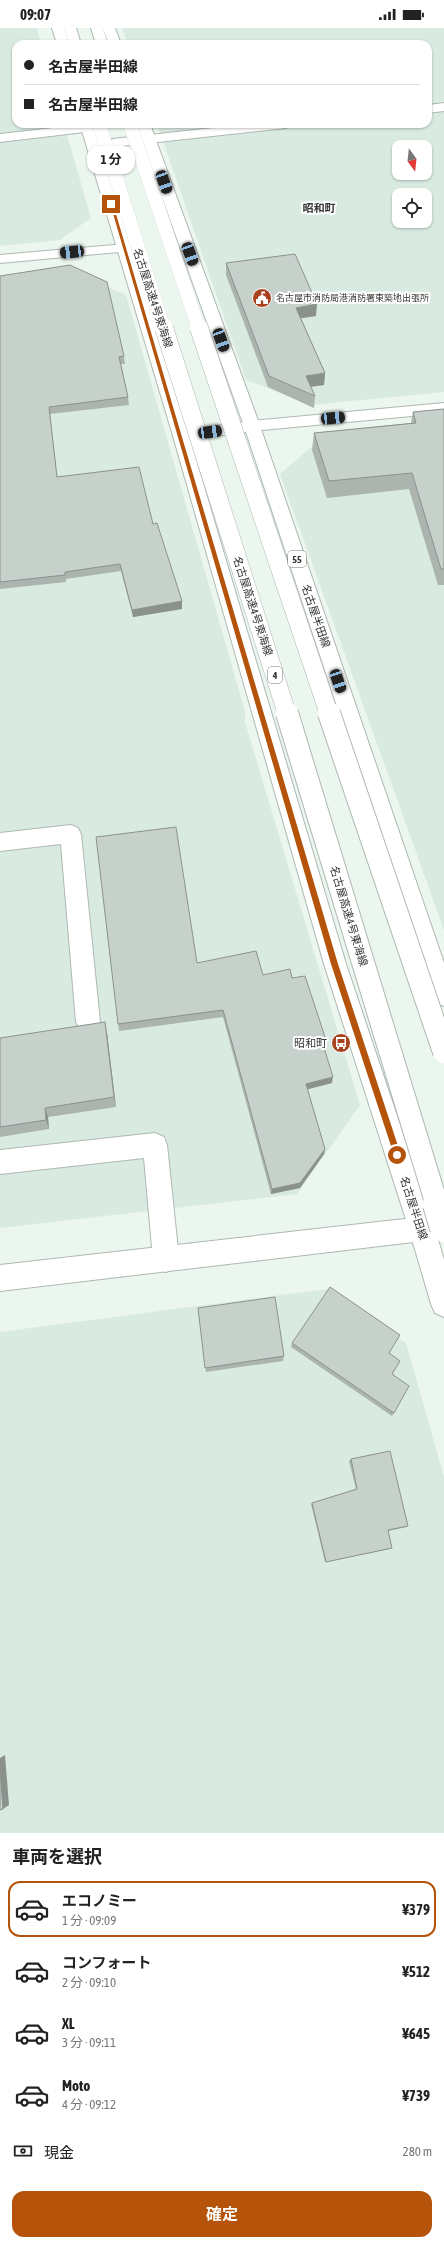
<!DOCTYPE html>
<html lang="ja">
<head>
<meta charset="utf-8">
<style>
	:root { --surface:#fff; --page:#f2f2f2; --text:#222; --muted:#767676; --line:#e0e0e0; --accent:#b45309 }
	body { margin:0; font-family:"Asap Condensed","Noto Sans JP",sans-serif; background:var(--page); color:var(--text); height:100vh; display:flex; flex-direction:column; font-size:15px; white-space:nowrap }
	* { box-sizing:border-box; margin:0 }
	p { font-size:13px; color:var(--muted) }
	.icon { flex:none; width:22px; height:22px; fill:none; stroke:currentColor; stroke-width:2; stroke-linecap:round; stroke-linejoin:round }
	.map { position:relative; height:1805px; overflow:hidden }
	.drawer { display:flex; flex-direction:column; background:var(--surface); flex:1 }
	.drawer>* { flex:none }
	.banner { position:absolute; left:12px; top:12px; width:420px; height:88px; border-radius:12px; box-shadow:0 1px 3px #0004; display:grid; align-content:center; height:88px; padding:0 12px; background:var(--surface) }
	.needle { width:26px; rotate:165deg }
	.controls { position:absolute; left:392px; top:112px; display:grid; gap:8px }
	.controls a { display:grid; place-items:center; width:40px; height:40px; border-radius:8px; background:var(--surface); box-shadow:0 1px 3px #0004; font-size:20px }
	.end { position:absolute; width:18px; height:18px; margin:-9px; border:5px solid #b45309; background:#fff; box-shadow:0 0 0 2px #fff }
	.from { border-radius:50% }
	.bubble { position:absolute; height:28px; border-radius:12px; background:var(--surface); box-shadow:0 1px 3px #0004; font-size:13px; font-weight:700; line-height:28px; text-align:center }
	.car { position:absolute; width:12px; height:24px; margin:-12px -6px; border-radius:5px; box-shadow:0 0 3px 1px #0007; background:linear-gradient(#222 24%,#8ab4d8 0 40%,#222 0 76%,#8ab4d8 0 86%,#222 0) }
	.banner b { display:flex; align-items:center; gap:14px; height:38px; font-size:15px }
	.banner b+b { border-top:1px solid var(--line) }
	.banner i { width:10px; height:10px; background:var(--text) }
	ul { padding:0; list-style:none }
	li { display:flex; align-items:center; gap:12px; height:56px; margin:0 8px 6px; padding:0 4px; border:2px solid transparent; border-radius:12px }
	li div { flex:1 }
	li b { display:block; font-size:15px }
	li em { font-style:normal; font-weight:700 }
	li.active { border-color:var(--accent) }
	li>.icon { width:36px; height:36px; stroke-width:1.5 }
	h2 { padding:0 12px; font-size:18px; line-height:48px }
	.pay { display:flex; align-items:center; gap:10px; height:44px; padding:0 12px; font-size:15px }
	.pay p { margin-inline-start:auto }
	.button { display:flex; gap:8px; margin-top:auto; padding:8px 12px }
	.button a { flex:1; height:46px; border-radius:12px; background:var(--accent); color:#fff; font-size:16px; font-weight:700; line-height:46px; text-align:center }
	.status { display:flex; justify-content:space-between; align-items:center; height:28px; padding:0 20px; background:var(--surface); direction:ltr }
	.status svg { height:11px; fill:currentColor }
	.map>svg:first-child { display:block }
</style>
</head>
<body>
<div class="status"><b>09:07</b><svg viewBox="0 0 49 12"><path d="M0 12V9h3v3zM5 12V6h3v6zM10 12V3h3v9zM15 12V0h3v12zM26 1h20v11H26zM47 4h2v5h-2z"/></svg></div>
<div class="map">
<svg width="444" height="1805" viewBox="0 0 444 1805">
	<rect width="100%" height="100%" fill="#ebf6ef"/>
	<path fill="#d9ebe1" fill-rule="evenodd" d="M0,0H37L41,16H16V96H64L91,190L60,212L0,218Z
		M122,0H444V364L311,377L246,352L157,96H428V16H128ZM399,119H425V145H399ZM399,167H425V193H399Z
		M71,244L126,267L245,684V694L360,1077L297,1166L0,1200V251Z
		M444,392V902L280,446L329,404Z
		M327,1261L406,1315L444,1449V1805H0V1304Z"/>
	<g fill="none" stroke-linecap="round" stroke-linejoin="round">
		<defs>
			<path id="service" d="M444,75V83L428,85V77Z
				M88,96L95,100L93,103L0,114V106Z
				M250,96H293L286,100L94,121L87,117L94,113Z
				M71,797L78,800L81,806L100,994L96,1001L88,1004L80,1001L76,994L61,816L0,823V805Z
				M155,1105L164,1109L167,1117L179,1231L175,1240L166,1244L157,1240L153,1231L144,1130L0,1146V1122Z"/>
			<path id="minor" d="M444,375V385L252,403L181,413L175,412L173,408L175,404L181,403L252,393Z"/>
			<path id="tertiary" d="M125,216L132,220L130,223L0,235V227Z
				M422,1189L431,1192L435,1201L431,1210L422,1213L0,1263V1237Z"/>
			<path id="primary" d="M52,0H64L69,16H57Z
				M103,0H115L121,16H109Z
				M80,96H94L189,408L346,936L435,1201L444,1232V1289L435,1285L431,1276L409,1201L324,936L173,408Z
				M136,96H150L260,398L444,935V978L436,975L433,968L244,398Z"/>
			<path id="motorway" d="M64,0H76L81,16H69Z
				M91,0H103L108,16H96Z"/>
		</defs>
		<use href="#service" stroke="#aeb8b2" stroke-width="2"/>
		<use href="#minor" stroke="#aeb8b2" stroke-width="2"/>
		<use href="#tertiary" stroke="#aeb8b2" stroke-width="2"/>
		<use href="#primary" stroke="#aeb8b2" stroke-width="2"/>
		<use href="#motorway" stroke="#aeb8b2" stroke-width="2"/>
		<use href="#service" fill="#fff" fill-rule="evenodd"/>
		<use href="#minor" fill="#fff" fill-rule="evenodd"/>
		<use href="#tertiary" fill="#fff" fill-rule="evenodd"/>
		<use href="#primary" fill="#fff" fill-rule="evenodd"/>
		<use href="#motorway" fill="#fff" fill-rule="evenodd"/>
		<defs>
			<path id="motorway-bridge-far3" d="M99,96L164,301
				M130,96L199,301"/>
			<path id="motorway-bridge-far2" d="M164,300L287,686
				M199,300L329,686"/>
			<path id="motorway-bridge-far1" d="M287,685L437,1177
				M329,685L444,1024"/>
			<path id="motorway-bridge" d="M437,1176L444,1200"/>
		</defs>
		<use href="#motorway-bridge-far3" stroke="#aeb8b2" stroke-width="14" stroke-linecap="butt"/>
		<use href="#motorway-bridge-far2" stroke="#aeb8b2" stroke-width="19" stroke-linecap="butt"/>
		<use href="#motorway-bridge-far1" stroke="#aeb8b2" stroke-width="24" stroke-linecap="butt"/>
		<use href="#motorway-bridge" stroke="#aeb8b2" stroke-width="30" stroke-linecap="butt"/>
		<use href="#motorway-bridge-far3" stroke="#fff" stroke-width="14"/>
		<use href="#motorway-bridge-far2" stroke="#fff" stroke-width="18"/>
		<use href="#motorway-bridge-far1" stroke="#fff" stroke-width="22"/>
		<use href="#motorway-bridge" stroke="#fff" stroke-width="28"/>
	</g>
	<path fill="#abb4af" d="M226,235L316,288L301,290L325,345L324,357L311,359L315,368L314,380L268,359L226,247Z
		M0,248L124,328L125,336H121L128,369L129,377L50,386L57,449L153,496L182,573V581L133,589L121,543L66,551V554L0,561Z
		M444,381V557H438L409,461L327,470L312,422L314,405L411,395L413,384Z
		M197,935L263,947L326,1012L324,1019L332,1055L307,1061L325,1121L324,1126L300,1160L271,1166L223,989L119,1003L118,996Z
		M107,1005L116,1079L48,1089L49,1101L0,1109V1010Z
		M198,1280L284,1328L283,1333L206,1344Z
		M292,1315L389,1326L392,1346L394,1385L392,1388L291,1319Z
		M351,1431L408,1498L407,1499L388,1503L392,1520L390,1521L325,1534L311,1476L312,1475L356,1461L349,1433Z"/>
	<path fill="#8b928e" d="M317,276L316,288L296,291V280Z
		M325,345L324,357L306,359V348Z
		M182,573V581L133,589L132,582Z
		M105,994L107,1005L116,1079L114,1069Z
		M326,1012L324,1019H321L322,1013Z
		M333,1049L332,1055L305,1062L306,1056Z
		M45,1080L48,1089L49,1101L46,1092Z
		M325,1121L324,1126L300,1160L271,1166L272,1161Z
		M5,1727L9,1777L3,1781L0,1741V1730Z"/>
	<path fill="#c7d1cb" stroke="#8b928e" d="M295,226L317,276L296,280L325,345L306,348L315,368L269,348L226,235Z
		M70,237L107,254L124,328L119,329L128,369L49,379L57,449L139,439L153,496L157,495L182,573L132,582L120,536L65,544V547L0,554V248Z
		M444,381V541H441L412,445L329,453L314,405L416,395L413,384Z
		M176,799L197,935L256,923L263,947L290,941L292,950L305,948L326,1012L322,1013L333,1049L306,1056L325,1121L300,1155L272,1161L223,982L118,996L96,809Z
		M105,994L114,1069L45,1080L46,1092L0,1099V1010Z
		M330,1259L400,1307L389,1325L400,1333L392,1346L409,1358L394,1385L292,1315Z
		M275,1269L284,1328L205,1340L198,1280Z
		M390,1423L408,1498L388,1502L392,1520L326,1534L312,1475L357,1461L351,1431Z
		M0,1741L3,1781L0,1782Z"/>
	<path fill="#b45309" d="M110,175L113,176L338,936L401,1127L397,1131L394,1127L331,936Z"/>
	<defs>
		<symbol id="civic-disc" viewBox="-11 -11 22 22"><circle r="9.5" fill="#a9421f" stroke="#fff"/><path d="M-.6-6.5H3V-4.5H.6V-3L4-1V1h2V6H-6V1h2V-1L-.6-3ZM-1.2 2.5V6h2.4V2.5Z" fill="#fff"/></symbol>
		<symbol id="bus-disc" viewBox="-11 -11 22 22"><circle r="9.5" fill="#a9421f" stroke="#fff"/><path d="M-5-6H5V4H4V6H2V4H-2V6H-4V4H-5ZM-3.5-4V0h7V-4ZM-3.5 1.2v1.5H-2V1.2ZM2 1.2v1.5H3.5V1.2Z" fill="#fff"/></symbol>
	</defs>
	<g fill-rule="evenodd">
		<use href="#civic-disc" x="251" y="259" width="22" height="22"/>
		<use href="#bus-disc" x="330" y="1004" width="22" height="22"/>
	</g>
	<g text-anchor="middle" stroke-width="4" stroke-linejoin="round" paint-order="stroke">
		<g font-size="9" fill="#343836" stroke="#fff" text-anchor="start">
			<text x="276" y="273">名古屋市消防局港消防署東築地出張所</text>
		</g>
		<g fill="#fff" stroke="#717472" stroke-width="1">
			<rect x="288" y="523" width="18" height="16" rx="3"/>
			<rect x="268" y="639" width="14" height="16" rx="3"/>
		</g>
		<g font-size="10" font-weight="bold" fill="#343836">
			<text x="297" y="535">55</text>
			<text x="275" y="651">4</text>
		</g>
		<g font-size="11" font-weight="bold" fill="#343836" stroke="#fff">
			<text x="319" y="184">昭和町</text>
		</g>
		<g font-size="11" fill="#343836" stroke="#fff">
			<text transform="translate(153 270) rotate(72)" y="4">名古屋高速4号東海線</text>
			<text transform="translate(253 578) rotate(72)" y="4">名古屋高速4号東海線</text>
			<text transform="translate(316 588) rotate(71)" y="4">名古屋半田線</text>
			<text transform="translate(349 888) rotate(73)" y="4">名古屋高速4号東海線</text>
			<text transform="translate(414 1180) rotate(72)" y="4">名古屋半田線</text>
		</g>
		<g font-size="11" fill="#343836" stroke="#fff" text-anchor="end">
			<text x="327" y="1019">昭和町</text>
		</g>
	</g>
</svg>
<div class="controls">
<a><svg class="needle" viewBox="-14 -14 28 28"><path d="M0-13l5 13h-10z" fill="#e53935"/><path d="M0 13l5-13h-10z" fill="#767676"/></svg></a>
<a><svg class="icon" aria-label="locate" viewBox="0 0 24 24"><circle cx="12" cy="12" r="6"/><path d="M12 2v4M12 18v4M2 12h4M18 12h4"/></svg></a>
</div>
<i class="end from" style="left:397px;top:1127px"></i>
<i class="end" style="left:111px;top:176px"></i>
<div class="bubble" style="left:87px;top:118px;width:48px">1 分</div>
<i class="car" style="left:164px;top:154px;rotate:160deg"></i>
<i class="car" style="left:72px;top:224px;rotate:264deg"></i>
<i class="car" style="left:190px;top:226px;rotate:160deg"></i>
<i class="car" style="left:221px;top:312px;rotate:160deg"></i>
<i class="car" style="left:333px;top:390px;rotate:85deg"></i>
<i class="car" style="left:210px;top:404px;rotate:82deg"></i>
<i class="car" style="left:338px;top:653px;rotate:161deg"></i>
<div class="banner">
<b><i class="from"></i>名古屋半田線</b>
<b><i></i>名古屋半田線</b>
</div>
</div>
<section class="drawer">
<h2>車両を選択</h2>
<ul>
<li class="active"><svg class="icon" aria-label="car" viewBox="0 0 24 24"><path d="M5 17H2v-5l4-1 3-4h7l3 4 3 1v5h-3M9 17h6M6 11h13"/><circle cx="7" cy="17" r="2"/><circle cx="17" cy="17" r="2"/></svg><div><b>エコノミー</b><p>1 分 · 09:09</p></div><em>¥379</em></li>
<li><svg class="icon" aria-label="car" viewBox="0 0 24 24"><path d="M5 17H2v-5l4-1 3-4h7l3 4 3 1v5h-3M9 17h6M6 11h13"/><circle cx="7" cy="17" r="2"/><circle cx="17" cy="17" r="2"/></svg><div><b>コンフォート</b><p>2 分 · 09:10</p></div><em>¥512</em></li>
<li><svg class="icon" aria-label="car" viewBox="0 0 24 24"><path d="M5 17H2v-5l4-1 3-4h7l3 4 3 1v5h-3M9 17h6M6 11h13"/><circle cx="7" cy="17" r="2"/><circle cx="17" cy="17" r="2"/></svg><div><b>XL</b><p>3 分 · 09:11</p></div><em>¥645</em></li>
<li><svg class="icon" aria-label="car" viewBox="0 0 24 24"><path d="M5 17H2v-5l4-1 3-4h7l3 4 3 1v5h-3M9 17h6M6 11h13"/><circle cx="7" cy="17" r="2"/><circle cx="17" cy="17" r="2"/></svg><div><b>Moto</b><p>4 分 · 09:12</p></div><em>¥739</em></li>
</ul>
<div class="pay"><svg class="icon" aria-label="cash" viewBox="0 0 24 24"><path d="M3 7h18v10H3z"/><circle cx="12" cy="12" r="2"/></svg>現金<p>280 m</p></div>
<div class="button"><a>確定</a></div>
</section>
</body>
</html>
